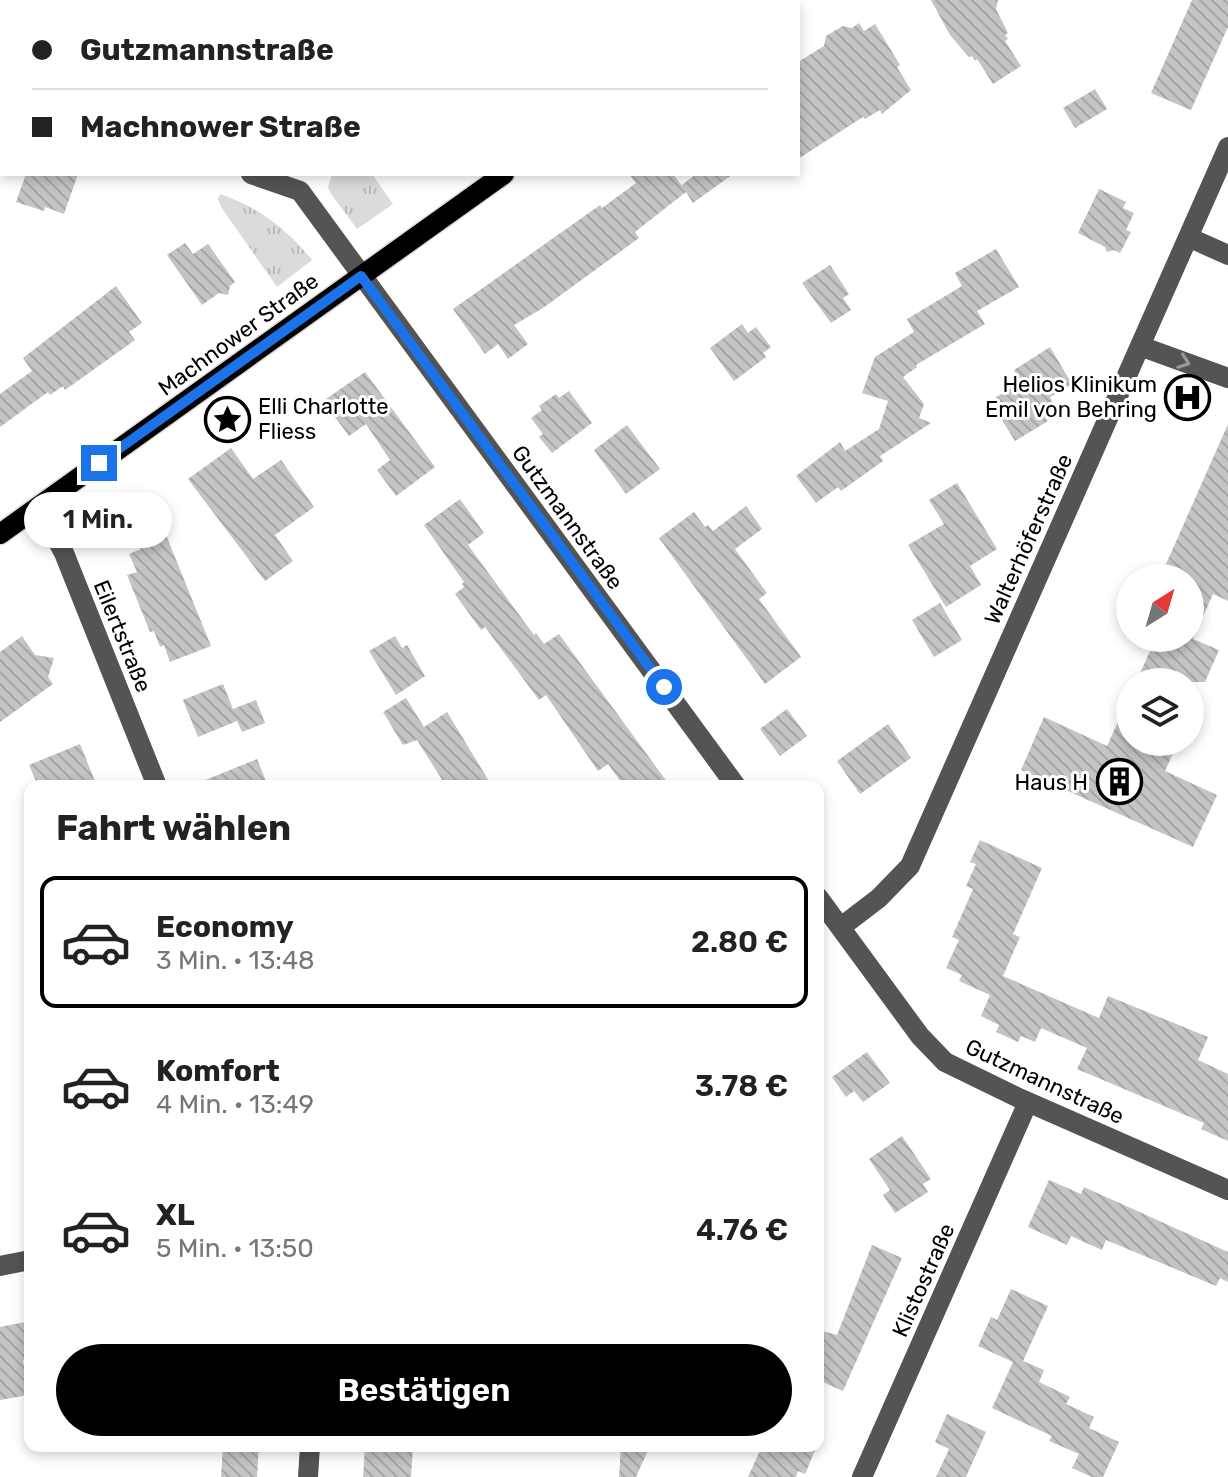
<!DOCTYPE html>
<html lang="de">
<head>
<meta charset="utf-8">
<style>
	:root { --surface:#fff; --page:#f2f2f2; --text:#222; --muted:#767676; --line:#e0e0e0; --accent:#000 }
	body { margin:0; font-family:Rubik,sans-serif; background:var(--page); color:var(--text); height:100vh; display:flex; flex-direction:column; font-size:30px; white-space:nowrap }
	* { box-sizing:border-box; margin:0 }
	p { font-size:26px; color:var(--muted) }
	.icon { flex:none; width:44px; height:44px; fill:none; stroke:currentColor; stroke-width:2; stroke-linecap:round; stroke-linejoin:round }
	.map { position:relative; flex:1; overflow:hidden }
	.side { position:absolute; left:24px; top:780px; width:800px; height:672px; display:flex; flex-direction:column; background:var(--surface); border-radius:16px; box-shadow:0 4px 12px #0003 }
	.side>* { flex:none }
	.guide { position:absolute; left:0px; top:0px; width:800px; height:176px; box-shadow:0 4px 12px #0003; display:grid; align-content:center; height:176px; padding:0 32px; background:var(--surface) }
	.needle { width:52px; rotate:37deg }
	.fabs { position:absolute; left:1116px; top:564px; display:grid; gap:16px }
	.fabs a { display:grid; place-items:center; width:88px; height:88px; border-radius:50%; background:var(--surface); box-shadow:0 4px 12px #0003; font-size:40px }
	.end { position:absolute; width:36px; height:36px; margin:-18px; border:10px solid #1a73e8; background:#fff; box-shadow:0 0 0 4px #fff }
	.from { border-radius:50% }
	.bubble { position:absolute; height:56px; border-radius:28px; background:var(--surface); box-shadow:0 4px 12px #0003; font-size:26px; font-weight:600; line-height:56px; text-align:center }
	.guide b { display:flex; align-items:center; gap:28px; height:76px; font-size:30px }
	.guide b+b { border-top:2px solid var(--line) }
	.guide i { width:20px; height:20px; background:var(--text) }
	ul { padding:0; list-style:none }
	li { display:flex; align-items:center; gap:24px; height:132px; margin:0 16px 12px; padding:0 16px; border:4px solid transparent; border-radius:16px }
	li div { flex:1 }
	li b { display:block; font-size:30px }
	li em { font-style:normal; font-weight:600 }
	li.on { border-color:var(--accent) }
	li>.icon { width:72px; height:72px; stroke-width:1.5 }
	h2 { padding:0 32px; font-size:36px; line-height:96px }
	.action { display:flex; gap:16px; margin-top:auto; padding:16px 32px }
	.action a { flex:1; height:92px; border-radius:48px; background:var(--accent); color:#fff; font-size:32px; font-weight:600; line-height:92px; text-align:center }
	.map>svg:first-child { display:block }
</style>
</head>
<body>
<div class="map">
<svg width="1228" height="1477" viewBox="0 0 1228 1477">
	<defs>
		<pattern id="grass-tufts" width="24" height="20" patternUnits="userSpaceOnUse" patternTransform="scale(2)"><rect width="24" height="20" fill="#dbdbdb"/><path d="M3 7l-1-3M5 7V3M7 7l1-3M15 17l-1-3M17 17v-4M19 17l1-3" fill="none" stroke="#bababa"/></pattern>
		<pattern id="building-back-hatch" width="6" height="6" patternUnits="userSpaceOnUse" patternTransform="scale(2)"><rect width="6" height="6" fill="#c4c4c4"/><path d="M-1 5l2 2M0 0l6 6M5-1l2 2" fill="none" stroke="#a7a7a7"/></pattern>
	</defs>
	<rect width="100%" height="100%" fill="#fff"/>
	<path fill="url(#grass-tufts)" d="M332,174H372L393,204L357,229L331,194L328,187Z
		M220,194C258,207 286,228 312,260L277,287L221,207L218,199Z"/>
	<path fill="url(#building-back-hatch)" d="M931,0H998L996,9L1008,33L1005,35L1008,39L1005,41L1021,66L993,84L977,59L975,61L972,56L969,57L950,35Z
		M1192,0H1228V27L1191,110L1151,93Z
		M859,23L864,31L875,24L900,65L897,67L911,90L882,114L880,110L865,119L863,117L798,159V62L824,46L826,36L843,26L852,28Z
		M1095,89L1107,109L1075,128L1063,108Z
		M26,174H78L64,214L45,207L44,211L16,202Z
		M629,174H673L683,187L682,185L696,174H733L693,203L686,192L635,232L639,238L543,308L514,325L528,344L508,359L498,344L485,354L453,309L600,205L602,208L636,183Z
		M1099,189L1126,202L1123,208L1134,213L1126,230L1131,232L1120,253L1114,250L1107,252L1105,247L1078,233Z
		M185,243L193,254L208,244L235,282L230,286L228,295L219,293L202,305L167,255Z
		M996,249L1019,287L977,311L985,324L916,365L917,367L903,377L924,404L919,418L931,423L880,456L883,461L841,491L838,487L816,503L796,476L840,442L845,451L879,429L888,401L862,393L875,357L914,332L907,319L962,286L955,273Z
		M830,265L849,294L843,298L851,310L831,323L802,283Z
		M116,286L142,323L129,332L135,340L65,390L63,386L50,395L48,392L0,427V394L32,371L23,358Z
		M742,324L748,333L756,327L771,347L763,353L766,357L734,381L710,348Z
		M1050,347L1072,384L1050,397L1053,403L1041,410L1048,421L1015,441L990,401L1021,382L1014,370Z
		M365,372L435,467L396,496L377,470L390,460L366,424L349,436L323,401Z
		M569,391L592,423L552,453L539,437L543,434L531,418L542,410L539,406L556,394L559,398Z
		M1228,424V601L1213,594L1193,639L1219,650L1205,682H1136L1156,638H1190V578H1177L1163,571Z
		M627,425L660,469L626,494L594,450Z
		M231,448L253,479L281,460L314,507L275,535L293,561L265,581L188,479Z
		M957,483L997,549L970,566L981,585L946,607L908,545L944,524L929,500Z
		M460,499L484,533L468,545L534,635L536,633L544,644L559,634L670,786H624L608,764L598,771L546,695L539,700L485,627L481,630L455,594L464,587L462,584L464,582L424,525Z
		M746,506L762,529L735,549L767,593L759,599L801,657L765,684L659,538L694,512L705,527L708,525L713,531Z
		M166,535L211,646L170,662L164,645L160,647L154,631L150,632L127,575L137,572L129,554L141,549L139,546Z
		M940,603L962,640L934,657L912,620Z
		M22,636L35,655L54,658L48,677L53,684L0,722V652Z
		M395,636L402,648L407,645L425,676L396,695L369,651Z
		M223,684L233,709L256,700L265,723L242,732L237,721L198,737L183,700Z
		M1130,695V742H1178L1165,771L1217,795L1193,847L1021,770L1044,717L1107,746Z
		M406,698L424,727L447,712L492,786H446L417,740L403,745L383,712Z
		M787,709L807,736L780,756L760,729Z
		M888,724L911,758L860,794L837,761Z
		M80,744L97,786H38L29,765Z
		M257,759L268,786H193V785Z
		M980,840L1042,868L1013,934L1020,937L1003,976L1099,1018L1108,996L1208,1037L1198,1060L1228,1074V1141L1201,1129L1204,1123L1077,1069L1087,1048L1041,1028L1035,1042L1021,1036L1018,1042L996,1032L999,1025L981,1016L990,995L959,981L962,975L946,968L959,940L952,937L973,889L966,886L976,864L970,862Z
		M867,1052L890,1083L863,1102L854,1091L846,1097L832,1077Z
		M902,1136L931,1179L923,1184L928,1192L895,1213L883,1195L890,1190L869,1159Z
		M1049,1180L1081,1194L1084,1187L1228,1252V1282L1220,1278L1216,1286L1106,1240L1102,1250L1071,1236L1067,1245L1028,1227Z
		M872,1245L902,1258L843,1391L818,1380V1330L837,1335Z
		M1011,1289L1048,1306L1023,1361L1044,1370L1039,1382L1070,1397L1066,1404L1094,1417L1089,1428L1119,1442L1103,1477H1092L1072,1468L1079,1454L1049,1441L1052,1436L992,1408L1013,1362L978,1346L991,1317L997,1320Z
		M30,1321V1359L23,1360L29,1395L0,1400V1327Z
		M947,1414L986,1432L966,1477H936L949,1449L935,1442Z
		M223,1446H259L257,1477H221Z
		M365,1446H413L411,1477H363Z
		M621,1446H650L636,1477H619Z
		M762,1446H817L805,1474L798,1471L796,1477H748Z"/>
	<g fill="none" stroke-linecap="round" stroke-linejoin="round">
		<defs>
			<path id="major" d="M745,2L748,0
				M0,534L504,174"/>
		</defs>
		<use href="#major" stroke="#dbdbdb" stroke-width="23"/>
		<path stroke="#545454" stroke-width="20" d="M381,2V0
			M0,87H2
			M251,174L300,191L736,786
			M1188,237L1228,255
			M1140,346L1228,378
			M39,506L64,553L157,786
			M818,897L920,1036L945,1062L1021,1099L1228,1190
			M841,927L879,898L910,866L1228,147
			M0,1266L30,1260
			M308,1477L310,1446
			M862,1477L1028,1102"/>
		<use href="#major" stroke="#000" stroke-width="20"/>
	</g>
	<defs><path id="oneway-chevron" d="M-2-3.5L2.5 0L-2 3.5" fill="none" stroke-width="1.6" stroke-linecap="round" stroke-linejoin="round" transform="scale(2)"/></defs>
	<use stroke="#989898" href="#oneway-chevron" transform="translate(1184 362) rotate(20)"/>
	<g fill="none" stroke-linecap="round" stroke-linejoin="round">
		<path stroke="#1a73e8" stroke-width="10" d="M99,463L361,276L664,687"/>
	</g>
	<defs>
		<symbol id="hospital-ring" viewBox="-11 -11 22 22"><circle r="9.5" fill="#fff" stroke="#000" stroke-width="1.5"/><path d="M-5-5h3v3.5h4V-5h3V5h-3V1.5h-4V5h-3Z" fill="#000"/></symbol>
		<symbol id="sight-ring" viewBox="-11 -11 22 22"><circle r="9.5" fill="#fff" stroke="#000" stroke-width="1.5"/><path d="M0-6L1.8-2.2L6-1.7L2.9 1.2L3.7 5.4L0 3.3L-3.7 5.4L-2.9 1.2L-6-1.7L-1.8-2.2Z" fill="#000"/></symbol>
		<symbol id="building-ring" viewBox="-11 -11 22 22"><circle r="9.5" fill="#fff" stroke="#000" stroke-width="1.5"/><path d="M-4-6H4V6H1V3H-1V6H-4ZM-2.5-4.3h1.7v1.8h-1.7ZM.8-4.3h1.7v1.8H.8ZM-2.5-1h1.7V.8h-1.7ZM.8-1h1.7V.8H.8Z" fill="#000"/></symbol>
	</defs>
	<g fill-rule="evenodd">
		<use href="#hospital-ring" x="1162" y="372" width="51" height="51"/>
		<use href="#sight-ring" x="202" y="394" width="51" height="51"/>
		<use href="#building-ring" x="1094" y="756" width="51" height="51"/>
	</g>
	<g text-anchor="middle" stroke-width="6" stroke-linejoin="round" paint-order="stroke">
		<g font-size="22" fill="#000" stroke="#fff">
			<text transform="translate(238 334) rotate(-36)" y="8">Machnower Straße</text>
			<text transform="translate(568 517) rotate(54)" y="8">Gutzmannstraße</text>
			<text transform="translate(1028 539) rotate(-66)" y="8">Walterhöferstraße</text>
			<text transform="translate(123 636) rotate(68)" y="8">Eilertstraße</text>
			<text transform="translate(1045 1081) rotate(25)" y="8">Gutzmannstraße</text>
			<text transform="translate(923 1280) rotate(-66)" y="8">Klistostraße</text>
		</g>
		<g font-size="22" fill="#000" stroke="#fff" text-anchor="end">
			<text x="1157" y="392">Helios Klinikum<tspan x="1157" dy="25">Emil von Behring</tspan></text>
			<text x="258" y="414" text-anchor="start">Elli Charlotte<tspan x="258" dy="25">Fliess</tspan></text>
			<text x="1088" y="790">Haus H</text>
		</g>
	</g>
</svg>
<div class="fabs">
<a><svg class="needle" viewBox="-14 -14 28 28"><path d="M0-13l5 13h-10z" fill="#e53935"/><path d="M0 13l5-13h-10z" fill="#767676"/></svg></a>
<a><svg class="icon" aria-label="layers" viewBox="0 0 24 24"><path d="M12 4l9 5-9 5-9-5zM3 14l9 5 9-5"/></svg></a>
</div>
<i class="end from" style="left:664px;top:687px"></i>
<i class="end" style="left:99px;top:463px"></i>
<div class="bubble" style="left:24px;top:492px;width:148px">1 Min.</div>
<div class="guide">
<b><i class="from"></i>Gutzmannstraße</b>
<b><i></i>Machnower Straße</b>
</div>
<section class="side">
<h2>Fahrt wählen</h2>
<ul>
<li class="on"><svg class="icon" aria-label="car" viewBox="0 0 24 24"><path d="M5 17H2v-5l4-1 3-4h7l3 4 3 1v5h-3M9 17h6M6 11h13"/><circle cx="7" cy="17" r="2"/><circle cx="17" cy="17" r="2"/></svg><div><b>Economy</b><p>3 Min. · 13:48</p></div><em>2.80 €</em></li>
<li><svg class="icon" aria-label="car" viewBox="0 0 24 24"><path d="M5 17H2v-5l4-1 3-4h7l3 4 3 1v5h-3M9 17h6M6 11h13"/><circle cx="7" cy="17" r="2"/><circle cx="17" cy="17" r="2"/></svg><div><b>Komfort</b><p>4 Min. · 13:49</p></div><em>3.78 €</em></li>
<li><svg class="icon" aria-label="car" viewBox="0 0 24 24"><path d="M5 17H2v-5l4-1 3-4h7l3 4 3 1v5h-3M9 17h6M6 11h13"/><circle cx="7" cy="17" r="2"/><circle cx="17" cy="17" r="2"/></svg><div><b>XL</b><p>5 Min. · 13:50</p></div><em>4.76 €</em></li>
</ul>
<div class="action"><a>Bestätigen</a></div>
</section>
</div>
</body>
</html>
